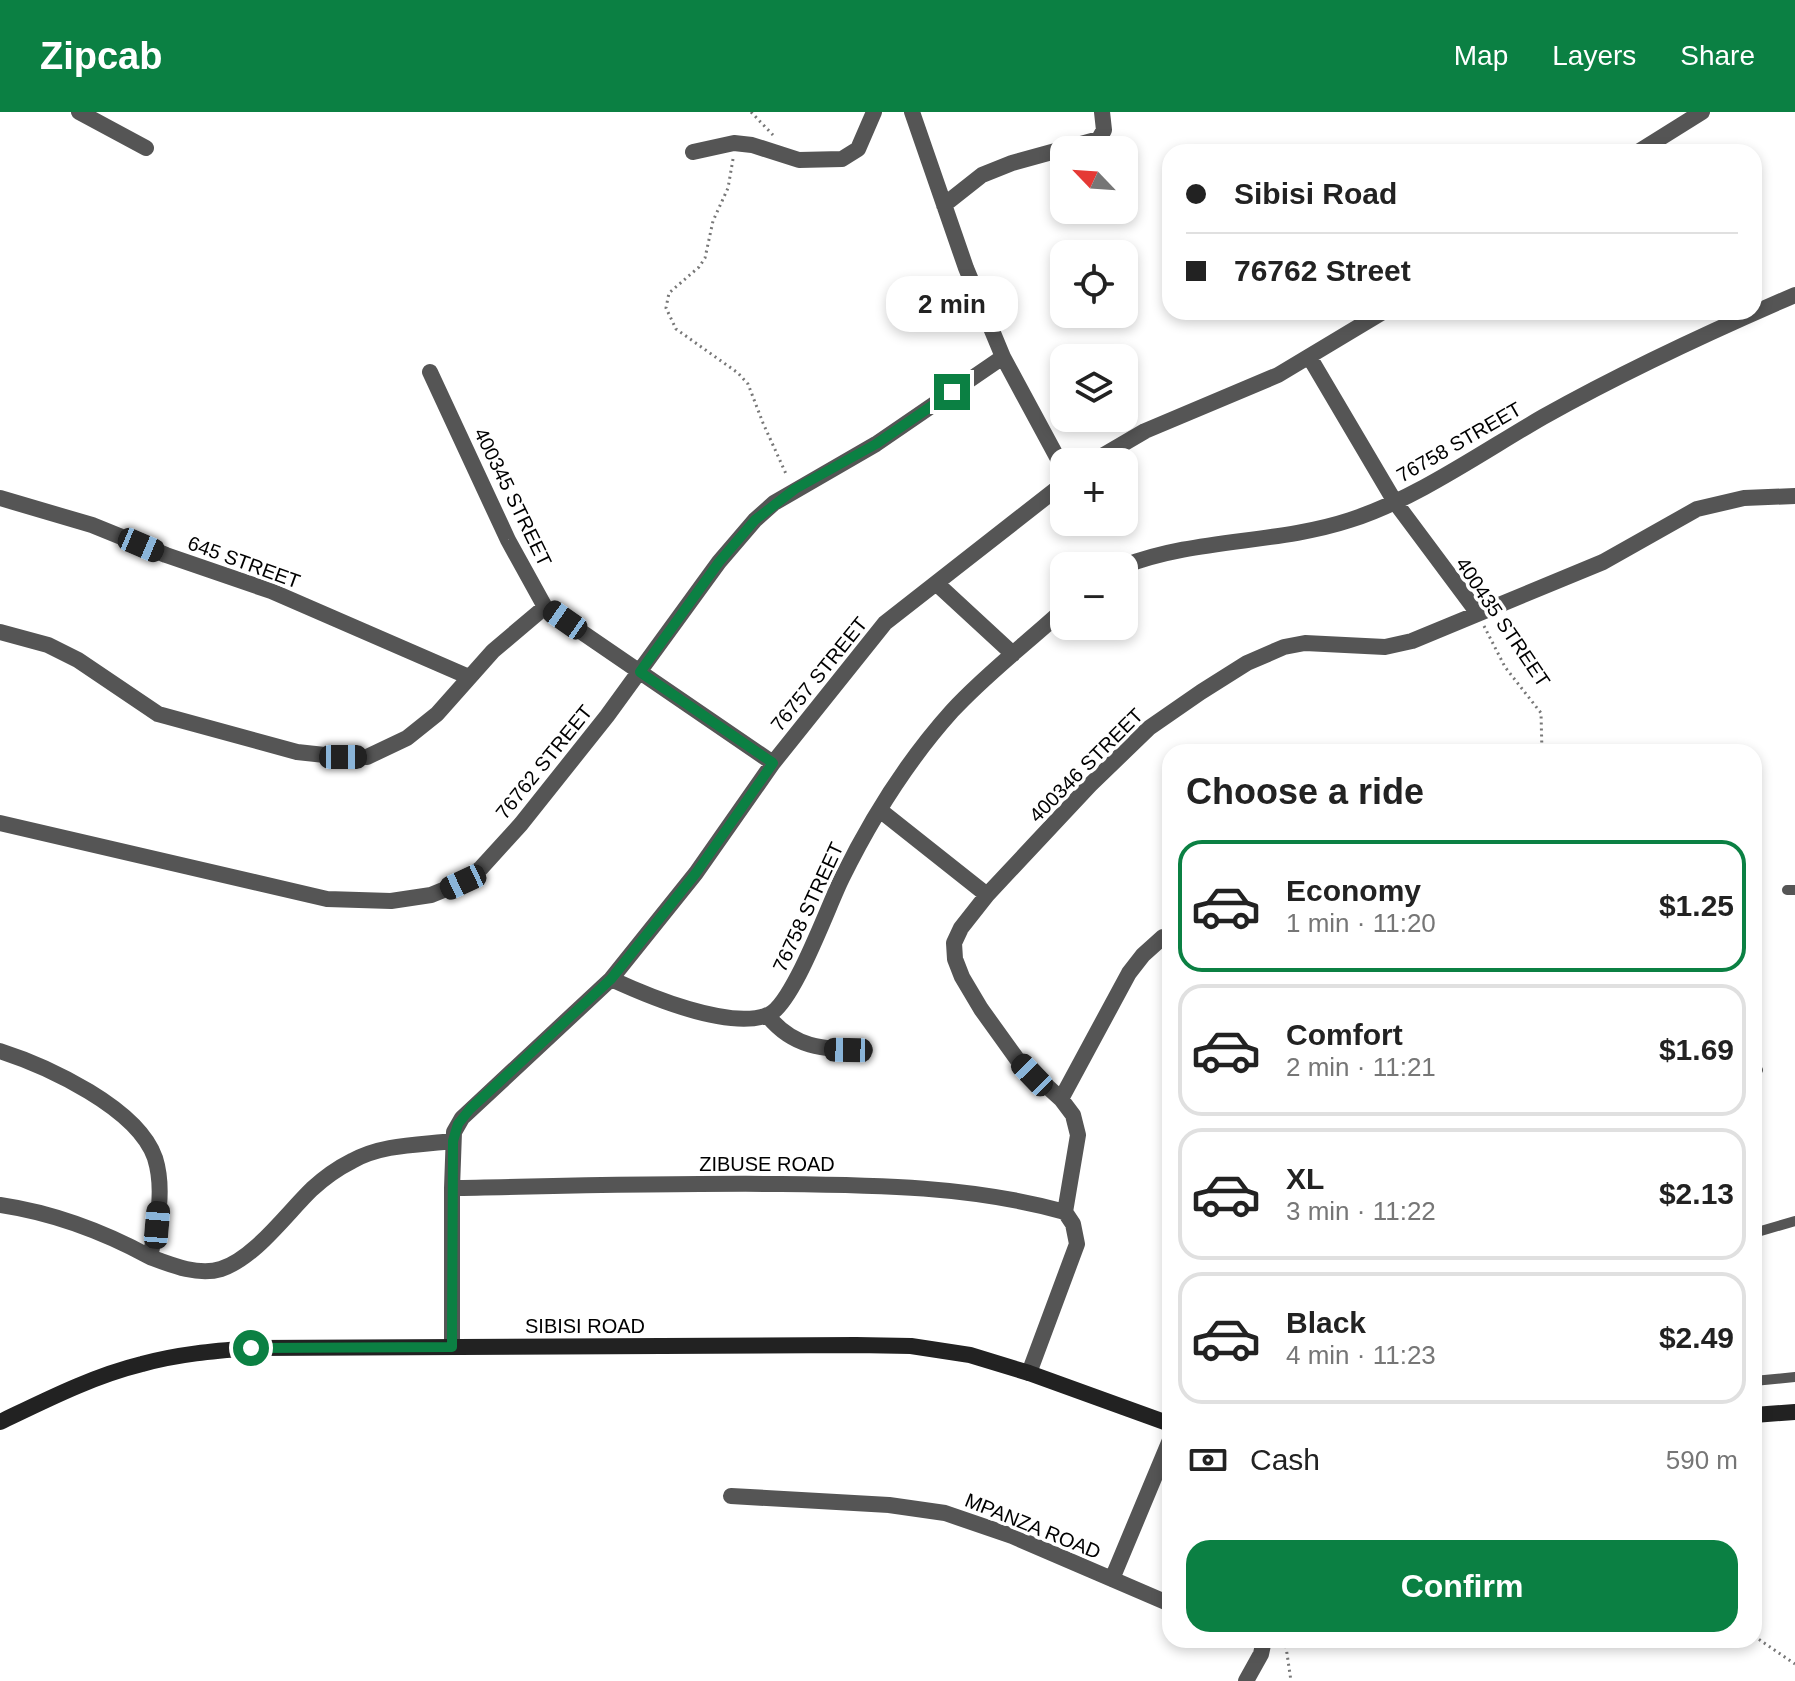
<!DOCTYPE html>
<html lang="en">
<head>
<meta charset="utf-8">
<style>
	:root { --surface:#fff; --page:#f6f6f6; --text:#222; --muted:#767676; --line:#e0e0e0; --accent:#0b8043 }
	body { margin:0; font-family:Arial,sans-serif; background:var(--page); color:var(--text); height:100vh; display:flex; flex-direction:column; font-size:30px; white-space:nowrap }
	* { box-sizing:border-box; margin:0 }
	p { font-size:26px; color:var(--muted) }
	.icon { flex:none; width:44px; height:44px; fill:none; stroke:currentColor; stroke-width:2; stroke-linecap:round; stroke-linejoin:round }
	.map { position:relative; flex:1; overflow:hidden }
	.drawer { position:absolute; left:1162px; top:632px; width:600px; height:904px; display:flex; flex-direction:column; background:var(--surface); border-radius:24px; box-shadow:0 4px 12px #0003 }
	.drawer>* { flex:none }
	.banner { position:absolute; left:1162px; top:32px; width:600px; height:176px; border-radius:24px; box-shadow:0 4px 12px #0003; display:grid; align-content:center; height:176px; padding:0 24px; background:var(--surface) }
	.needle { width:52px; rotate:295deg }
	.controls { position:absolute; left:1050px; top:24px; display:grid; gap:16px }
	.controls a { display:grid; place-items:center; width:88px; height:88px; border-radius:16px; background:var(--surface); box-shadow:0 4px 12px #0003; font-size:40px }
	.end { position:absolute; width:36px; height:36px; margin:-18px; border:10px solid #0b8043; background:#fff; box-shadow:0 0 0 4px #fff }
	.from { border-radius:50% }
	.bubble { position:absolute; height:56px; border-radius:24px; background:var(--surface); box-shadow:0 4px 12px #0003; font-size:26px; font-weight:700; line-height:56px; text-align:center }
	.car { position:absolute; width:24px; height:48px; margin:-24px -12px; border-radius:10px; box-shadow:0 0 6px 2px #0007; background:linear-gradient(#222 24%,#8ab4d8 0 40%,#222 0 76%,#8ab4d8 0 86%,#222 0) }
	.banner b { display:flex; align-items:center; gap:28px; height:76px; font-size:30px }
	.banner b+b { border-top:2px solid var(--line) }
	.banner i { width:20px; height:20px; background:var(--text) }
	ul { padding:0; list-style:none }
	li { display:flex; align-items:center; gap:24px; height:132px; margin:0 16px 12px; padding:0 8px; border:4px solid var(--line); border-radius:24px }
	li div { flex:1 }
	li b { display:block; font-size:30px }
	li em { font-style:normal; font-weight:700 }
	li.active { border-color:var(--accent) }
	li>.icon { width:72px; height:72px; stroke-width:1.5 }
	h2 { padding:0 24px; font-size:36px; line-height:96px }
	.pay { display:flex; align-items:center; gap:20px; height:88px; padding:0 24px; font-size:30px }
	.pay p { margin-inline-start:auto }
	.action { display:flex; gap:16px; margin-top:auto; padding:16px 24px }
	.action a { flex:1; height:92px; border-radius:24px; background:var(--accent); color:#fff; font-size:32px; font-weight:700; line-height:92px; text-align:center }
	header { display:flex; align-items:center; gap:48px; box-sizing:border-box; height:112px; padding:0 40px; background:var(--accent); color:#fff }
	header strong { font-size:38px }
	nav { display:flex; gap:44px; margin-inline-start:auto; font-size:28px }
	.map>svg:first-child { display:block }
</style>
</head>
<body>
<header>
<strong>Zipcab</strong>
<nav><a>Map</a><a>Layers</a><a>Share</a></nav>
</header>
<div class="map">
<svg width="1795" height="1569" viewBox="0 0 1795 1569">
	<rect width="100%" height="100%" fill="#fff"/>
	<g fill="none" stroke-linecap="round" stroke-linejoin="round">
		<path stroke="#777" stroke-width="3" stroke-dasharray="2 4" stroke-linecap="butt" d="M751,0L773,23
			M733,47L728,76L713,109L705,146L699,155L669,181L666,196L676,217L738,261L748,272L763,311L787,364
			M1484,514L1505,555L1541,601L1542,640
			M1754,1524L1795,1552
			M1285,1528L1291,1569"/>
		<path stroke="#555" stroke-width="10" d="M1787,778H1795
			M1754,957L1758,958
			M1754,1121L1795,1109
			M1754,1269L1795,1265"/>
		<path stroke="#555" stroke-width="16" d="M79,0L146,36
			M912,0L966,156L1003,245L1064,358
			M693,40L734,31L752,33L799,48L842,47L858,37L874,0
			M1638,40L1702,0
			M944,93L982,63L1012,51L1099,27L1104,18L1102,0
			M1310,246L1395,390L1477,500
			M430,260L508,428L545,495L773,651
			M1092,350L1145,319L1278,263L1383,200
			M0,386L92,413L166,443L271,479L469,565
			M1124,454C1196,426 1277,432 1350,408C1414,388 1484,339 1543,305C1625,259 1709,220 1795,183
			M936,471L1013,542
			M0,520L48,533L78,548L158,602L297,640L343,645H367L407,626L437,602L493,539L545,495
			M881,699L987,783
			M0,711L327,787L391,789L431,783L463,770L481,756L521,712L607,604L719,450L755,408L774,391L876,332L1003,245
			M611,867C648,884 728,918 768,903C793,893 828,794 842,766C871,707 908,648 952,599C986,562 1027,531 1064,497
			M767,903C794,937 824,937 865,938
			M0,939C47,954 138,996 155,1046C165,1078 157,1113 150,1145C171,1153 198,1164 221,1157C255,1146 287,1101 312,1077C324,1066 338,1056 352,1049C382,1032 420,1033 453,1029
			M1061,987L1129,861L1143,843L1163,825
			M452,1076L454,1020L462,1006L611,867L696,761L773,651L885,511L1064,371
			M0,1093C54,1101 102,1119 150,1145
			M1065,1100L1078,1023L1073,1003L1061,987L1017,947L981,897L962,865L955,847L954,831L961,816L987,783L1090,673L1149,616L1201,580L1247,551L1284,535L1305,531L1385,535L1412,529L1603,450L1697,397L1744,386L1795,384
			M452,1235V1076C562,1074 671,1071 781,1072C876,1073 972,1074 1065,1100L1073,1112L1077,1132L1029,1261
			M731,1384L889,1393L945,1401L1012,1424L1170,1492
			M1112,1467L1170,1328
			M1246,1569L1261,1542L1264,1528"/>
		<path stroke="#222" stroke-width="16" d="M1754,1303L1795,1300
			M0,1310C46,1288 93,1264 142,1252C178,1242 214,1239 251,1236L856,1233L911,1234L970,1243L1029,1261L1170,1312"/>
	</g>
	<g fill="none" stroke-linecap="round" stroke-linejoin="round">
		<path stroke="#0b8043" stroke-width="10" d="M251,1236L452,1235L453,1029L458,1012L470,997L611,867L696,761L773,651L640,560L719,450L755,408L795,377L876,332L952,280"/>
	</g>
	<g text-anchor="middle" stroke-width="7" stroke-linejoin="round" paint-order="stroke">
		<g font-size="20" fill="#000" stroke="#fff">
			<text transform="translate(1459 330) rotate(-30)" y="7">76758 STREET</text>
			<text transform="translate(513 385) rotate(64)" y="7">400345 STREET</text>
			<text transform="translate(244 450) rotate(20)" y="7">645 STREET</text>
			<text transform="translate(1503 510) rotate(56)" y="7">400435 STREET</text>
			<text transform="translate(819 562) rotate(-51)" y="7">76757 STREET</text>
			<text transform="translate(544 650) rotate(-51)" y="7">76762 STREET</text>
			<text transform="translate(1086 653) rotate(-45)" y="7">400346 STREET</text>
			<text transform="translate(808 795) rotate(-65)" y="7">76758 STREET</text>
			<text x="767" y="1059">ZIBUSE ROAD</text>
			<text x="585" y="1221">SIBISI ROAD</text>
			<text transform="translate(1033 1414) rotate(22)" y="7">MPANZA ROAD</text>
		</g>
	</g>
</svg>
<div class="controls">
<a><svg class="needle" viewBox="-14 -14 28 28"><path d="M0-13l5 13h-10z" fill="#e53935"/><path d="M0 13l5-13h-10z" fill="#767676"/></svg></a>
<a><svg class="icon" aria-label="locate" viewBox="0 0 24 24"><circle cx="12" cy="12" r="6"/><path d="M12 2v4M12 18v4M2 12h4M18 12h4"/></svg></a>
<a><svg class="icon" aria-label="layers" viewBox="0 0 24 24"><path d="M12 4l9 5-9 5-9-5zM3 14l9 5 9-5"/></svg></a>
<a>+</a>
<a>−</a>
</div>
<i class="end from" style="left:251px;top:1236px"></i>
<i class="end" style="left:952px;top:280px"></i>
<div class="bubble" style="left:886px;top:164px;width:132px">2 min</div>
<i class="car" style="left:141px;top:433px;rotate:113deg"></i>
<i class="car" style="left:565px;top:508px;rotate:305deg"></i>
<i class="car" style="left:343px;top:645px;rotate:90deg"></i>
<i class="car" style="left:463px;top:770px;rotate:245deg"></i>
<i class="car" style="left:848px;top:938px;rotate:271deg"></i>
<i class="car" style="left:1032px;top:963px;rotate:316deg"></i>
<i class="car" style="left:157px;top:1113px;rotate:5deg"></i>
<div class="banner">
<b><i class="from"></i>Sibisi Road</b>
<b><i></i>76762 Street</b>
</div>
<section class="drawer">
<h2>Choose a ride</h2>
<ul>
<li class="active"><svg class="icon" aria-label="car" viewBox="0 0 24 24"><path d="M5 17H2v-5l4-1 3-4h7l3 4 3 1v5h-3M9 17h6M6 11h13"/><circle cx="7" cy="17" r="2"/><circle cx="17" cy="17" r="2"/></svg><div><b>Economy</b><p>1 min · 11:20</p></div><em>$1.25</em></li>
<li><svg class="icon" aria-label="car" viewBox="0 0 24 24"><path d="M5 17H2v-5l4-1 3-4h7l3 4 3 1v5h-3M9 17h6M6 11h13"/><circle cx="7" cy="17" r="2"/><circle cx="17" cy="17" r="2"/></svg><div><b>Comfort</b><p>2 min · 11:21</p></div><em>$1.69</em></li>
<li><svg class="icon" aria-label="car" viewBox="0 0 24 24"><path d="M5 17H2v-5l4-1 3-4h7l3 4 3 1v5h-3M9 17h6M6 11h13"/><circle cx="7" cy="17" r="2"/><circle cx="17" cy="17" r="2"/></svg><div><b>XL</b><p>3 min · 11:22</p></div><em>$2.13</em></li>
<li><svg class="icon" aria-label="car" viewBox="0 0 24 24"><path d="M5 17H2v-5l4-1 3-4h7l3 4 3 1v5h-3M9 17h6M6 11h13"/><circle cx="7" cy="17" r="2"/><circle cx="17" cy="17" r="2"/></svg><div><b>Black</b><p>4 min · 11:23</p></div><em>$2.49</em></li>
</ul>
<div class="pay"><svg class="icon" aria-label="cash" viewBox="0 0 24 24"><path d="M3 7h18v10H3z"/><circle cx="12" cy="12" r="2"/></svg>Cash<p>590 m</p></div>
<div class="action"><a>Confirm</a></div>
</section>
</div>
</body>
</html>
